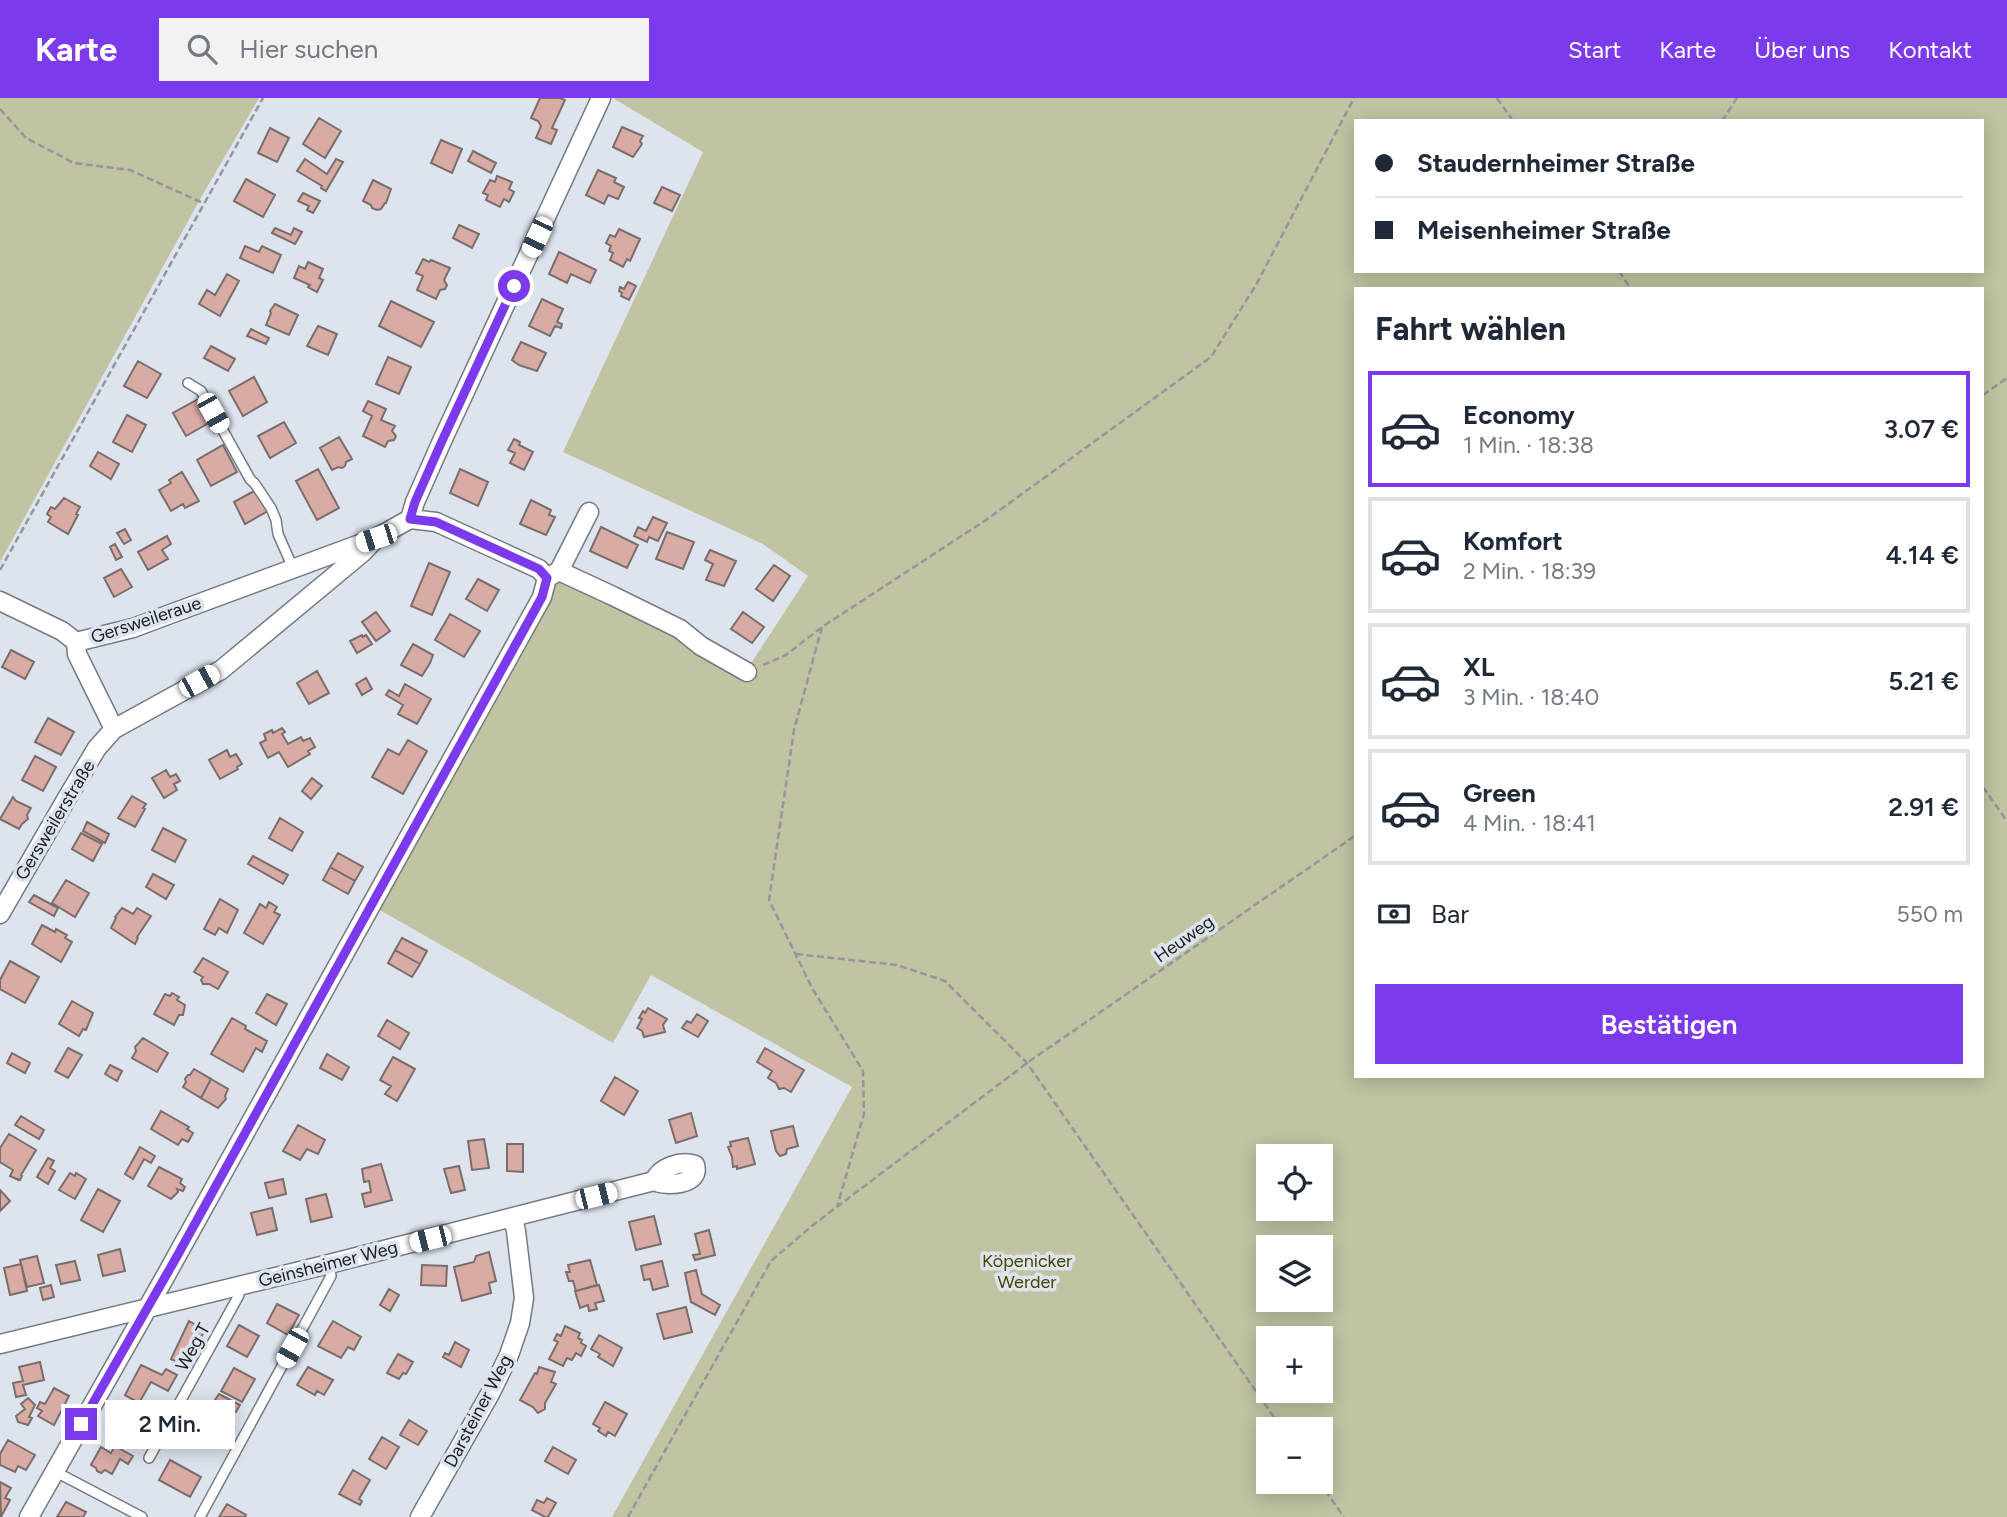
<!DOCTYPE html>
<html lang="de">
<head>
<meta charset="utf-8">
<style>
	:root { --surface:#fff; --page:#f2f2f3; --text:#1f2937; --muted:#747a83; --line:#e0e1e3; --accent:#7c3aed }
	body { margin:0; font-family:Figtree,sans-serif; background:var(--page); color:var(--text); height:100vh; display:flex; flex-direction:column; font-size:26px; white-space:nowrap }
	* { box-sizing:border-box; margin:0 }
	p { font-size:23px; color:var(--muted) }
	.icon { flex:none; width:38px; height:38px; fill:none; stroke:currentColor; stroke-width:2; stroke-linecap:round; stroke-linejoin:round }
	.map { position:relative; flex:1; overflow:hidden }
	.details { position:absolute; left:1354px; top:189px; width:630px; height:791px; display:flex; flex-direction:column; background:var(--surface); border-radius:0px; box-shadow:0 4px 18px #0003 }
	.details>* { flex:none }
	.hud { position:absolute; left:1354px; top:21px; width:630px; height:154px; border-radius:0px; box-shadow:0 4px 18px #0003; display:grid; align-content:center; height:154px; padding:0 21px; background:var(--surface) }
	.buttons { position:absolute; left:1256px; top:1046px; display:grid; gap:14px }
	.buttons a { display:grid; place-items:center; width:77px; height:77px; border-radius:0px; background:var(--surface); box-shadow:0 4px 18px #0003; font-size:35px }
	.end { position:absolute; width:32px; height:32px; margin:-16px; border:9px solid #7c3aed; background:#fff; box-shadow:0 0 0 4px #fff }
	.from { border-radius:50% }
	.bubble { position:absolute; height:49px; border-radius:0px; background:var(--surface); box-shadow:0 4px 18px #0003; font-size:23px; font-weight:600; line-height:49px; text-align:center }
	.car { position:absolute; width:21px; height:42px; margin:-21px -10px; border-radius:9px; box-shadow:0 0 5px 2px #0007; background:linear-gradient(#fff 24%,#345 0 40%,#fff 0 76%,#345 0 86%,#fff 0) }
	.hud b { display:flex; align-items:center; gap:24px; height:66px; font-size:26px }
	.hud b+b { border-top:2px solid var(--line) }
	.hud i { width:18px; height:18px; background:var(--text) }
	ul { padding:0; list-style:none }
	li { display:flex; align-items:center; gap:21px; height:116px; margin:0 14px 10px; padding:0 7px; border:4px solid var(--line); border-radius:0px }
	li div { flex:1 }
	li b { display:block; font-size:26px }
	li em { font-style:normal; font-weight:600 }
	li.current { border-color:var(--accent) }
	li>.icon { width:63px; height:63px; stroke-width:1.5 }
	h2 { padding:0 21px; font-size:32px; line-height:84px }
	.pay { display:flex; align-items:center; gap:18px; height:77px; padding:0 21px; font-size:26px }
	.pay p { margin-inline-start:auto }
	.primary-button { display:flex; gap:14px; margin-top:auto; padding:14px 21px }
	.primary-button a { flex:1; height:80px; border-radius:0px; background:var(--accent); color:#fff; font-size:28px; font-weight:600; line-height:80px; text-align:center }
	header { display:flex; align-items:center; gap:42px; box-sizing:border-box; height:98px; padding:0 35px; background:var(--accent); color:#fff }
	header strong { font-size:33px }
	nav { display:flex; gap:38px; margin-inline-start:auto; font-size:24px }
	.search { width:490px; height:63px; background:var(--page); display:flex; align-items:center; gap:18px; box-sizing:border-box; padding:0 24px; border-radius:0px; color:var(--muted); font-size:26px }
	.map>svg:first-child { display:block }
</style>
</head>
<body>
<header>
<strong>Karte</strong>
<div class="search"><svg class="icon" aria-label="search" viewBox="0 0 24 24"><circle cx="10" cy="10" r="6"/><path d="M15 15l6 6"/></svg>Hier suchen</div>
<nav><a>Start</a><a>Karte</a><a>Über uns</a><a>Kontakt</a></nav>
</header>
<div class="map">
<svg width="2007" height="1419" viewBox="0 0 2007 1419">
	<rect width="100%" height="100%" fill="#dde4ee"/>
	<path fill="#c1c3a2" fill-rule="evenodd" d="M0,0H259L203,96L0,464Z
		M613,0H2007V1419H612L852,989L651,877L613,945L371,807L559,473L746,573L808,478L763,446L563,354L703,54ZM1356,23H1983V173H1356ZM1356,191H1983V978H1356ZM1269,1059H1321V1111H1269ZM1269,1150H1321V1202H1269ZM1269,1241H1321V1293H1269ZM1269,1332H1321V1384H1269Z"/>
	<path fill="#d8aba4" stroke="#7a6e6c" stroke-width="2" d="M540,0H560L565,2L552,30L557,32L551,46L536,40L541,28L538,23L531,20Z
		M319,20L341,33L325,60L303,46Z
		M622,29L643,38L640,43L642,46L633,59L613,49Z
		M270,30L289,40L277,64L258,55Z
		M441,42L462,51L452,75L431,65Z
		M473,53L496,65L491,75L468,63Z
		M305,61L327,76L336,61L343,64L326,93L321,90L322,88L297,73Z
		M598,72L616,80L614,84L624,89L618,101L608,97L604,106L586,97Z
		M497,78L512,84L509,91L514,94L509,104L504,101L500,109L486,102L488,97L483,95L490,82L495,84Z
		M246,81L275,97L263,119L234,103Z
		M373,82L391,91L386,105H385L381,111L377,112L372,110L371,107L363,103Z
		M662,89L680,97L672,113L654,105Z
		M303,95L320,103L313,115L307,112L309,108L298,103Z
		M459,127L479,136L472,150L453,140Z
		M275,130L291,137L294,130L302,134L295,146L272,135Z
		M619,131L640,141L630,163L627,161L623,169L610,162L613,155L609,153L611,148L606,145L610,137L615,139Z
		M245,148L259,154L262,148L281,157L273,175L240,160Z
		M559,154L596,172L590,185L571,176L567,185L549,176Z
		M423,161L429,164L431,162L450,170L444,182L447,187L445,191L440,192L436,201L417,192L423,178L416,175Z
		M308,164L323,171L319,180L323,182L317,194L308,189L310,187L294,180L299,168L305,171Z
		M227,176L239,183L220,218L199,206L207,192L215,197Z
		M628,184L636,188L629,202L621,198L622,195L619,193L620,189L624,191Z
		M542,201L563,211L557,224L562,226L561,230L555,228L550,238L529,228Z
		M391,203L434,224L421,249L379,228Z
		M275,206L298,217L289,237L266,227L271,215L270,213Z
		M318,228L337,236L328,257L307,248Z
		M251,231L269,240L266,246L247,238Z
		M521,244L546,255L537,273L519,267L512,262Z
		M211,248L235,261L228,273L204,260Z
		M388,259L411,269L399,296L376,286Z
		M138,263L161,276L147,300L124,288Z
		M254,279L267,304L243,318L229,293Z
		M200,300L212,323L186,338L173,315Z
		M368,303L386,311L381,322L395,328L392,333L396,338L394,342L388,343L385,349L363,338L372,318L363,313Z
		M127,317L146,327L132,354L113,344Z
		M284,324L296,345L270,360L258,338Z
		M339,339L352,361L346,364L345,368L342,370L338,369L332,372L320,350Z
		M514,341L520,344L519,347L533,354L524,372L510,365L515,355L508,352Z
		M223,347L237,374L211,388L197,362Z
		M98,354L119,366L111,381L90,368Z
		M318,371L339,410L317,422L296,383Z
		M460,371L488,384L478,408L450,395Z
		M182,374L199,403L185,410L183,406L171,413L159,392L171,385L169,382Z
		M256,392L268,413L245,426L234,404Z
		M64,400L80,409L76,416L78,417L68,436L48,424L51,419L47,416L51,409L55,411Z
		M531,402L551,412L549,417L555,419L546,437L520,426Z
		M653,419L667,425L658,443L649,439L647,444L634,438L638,429L646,433Z
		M601,429L638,447L627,470L590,453Z
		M125,431L131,442L124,446L117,435Z
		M667,434L694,444L683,471L656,461Z
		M167,438L171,446L162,452L168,461L148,472L138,454Z
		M115,446L122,459L116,462L110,449Z
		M710,452L736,463L724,488L706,482L713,466L705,462Z
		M429,465L450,474L432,517L411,508Z
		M774,467L790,478L773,503L756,491Z
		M121,471L132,489L114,499L104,480Z
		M478,481L499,492L487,513L466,501Z
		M376,514L390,533L376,543L362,524Z
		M743,514L764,529L752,545L731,531Z
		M450,516L480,533L464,559L435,542Z
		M362,537L363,539L366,537L372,546L357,555L350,543Z
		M413,546L433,557L430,565L422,578L401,567Z
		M11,552L34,564L25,581L2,569Z
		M317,573L329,595L309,606L297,585Z
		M366,580L372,591L362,597L356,586Z
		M405,586L431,601L417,626L398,616L403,607L386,597L389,592L399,598Z
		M48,620L74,634L61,657L35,644Z
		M282,630L285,634L282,636L288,646L301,639L303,643L310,640L315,649L308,653L310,656L288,669L279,654L268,660L260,645L266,642L264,636L272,632L273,635Z
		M408,642L427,653L403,696L372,679L388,651L399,657Z
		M227,652L230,659L236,656L242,666L237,669L238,671L220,681L209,662Z
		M35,658L56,669L43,693L22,682Z
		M166,672L170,679L176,676L180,683L174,686L177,692L164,700L152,680Z
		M312,680L322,688L311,701L302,693Z
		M132,698L146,706L143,710L145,711L135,729L118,720Z
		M13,699L16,703L31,710L27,717L28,721L22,726L19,731L0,721Z
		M280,720L303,734L292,753L269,740Z
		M87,724L109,736L105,745L83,733Z
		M163,730L186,742L175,764L152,752Z
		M81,735L102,746L93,763L72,751Z
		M338,755L363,769L355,783L330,769Z
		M253,758L288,777L283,786L248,766Z
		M330,769L355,783L348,796L323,782Z
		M153,776L174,787L166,801L146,789Z
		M66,782L89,795L75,819L52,805Z
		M34,797L58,810L54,818L29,804Z
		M220,801L238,812L227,835L219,830L215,837L204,831Z
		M269,804L277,809L274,814L280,817L263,846L244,835L260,806L266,810Z
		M122,810L133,816L137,810L151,818L137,839L138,840L135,846L111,830L116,820L115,819Z
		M42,827L55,834L56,831L67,837L65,840L72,844L61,864L32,846Z
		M402,840L427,853L420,866L395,852Z
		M395,852L420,866L412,879L388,865Z
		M203,860L228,874L218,891L209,886H203L201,882L203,879L194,874Z
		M10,863L39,879L25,905L0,891V882Z
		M172,895L179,899L177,902L185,907L183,917H179L174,927L154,916L165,896L170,898Z
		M267,896L287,906L276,927L256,915Z
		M72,903L93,915L86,932L83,931L79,938L59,926Z
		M648,910L667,921L663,927L665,934L644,939L642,933L637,930L642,921L639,920L643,913L645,915Z
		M697,916L708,923L698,939L682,930L687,923L691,925Z
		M232,920L246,928L245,931L267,943L262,954L256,950L243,974L211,956Z
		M387,922L409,935L400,951L378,938Z
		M143,940L168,955L157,974L132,960L136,953L135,949Z
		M68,950L82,957L68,980L55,973Z
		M765,950L804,972L791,994L784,990L779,991L776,985L768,980L772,973L757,964Z
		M12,955L30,965L25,975L7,965Z
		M327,956L349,969L342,982L320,970Z
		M393,959L415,971L397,1003L385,996L391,988L380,982Z
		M110,967L122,973L117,983L105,976Z
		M194,971L211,981L201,1000L183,989L186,984L185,981L188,977H190Z
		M615,979L638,993L624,1017L601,1003Z
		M211,981L228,991L225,998L226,1001L218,1010L201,1000Z
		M161,1013L189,1029L187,1031L193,1035L188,1044L182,1041L178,1047L151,1031Z
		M691,1015L697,1038L676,1045L669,1022Z
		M21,1018L44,1032L39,1041L15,1027Z
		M298,1027L325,1042L318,1056L307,1051L300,1062L283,1053Z
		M793,1028L798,1048L787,1051L786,1056L780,1058L776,1053L771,1033Z
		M9,1036L36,1052L21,1077L22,1078L20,1082L18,1081V1082L10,1078L13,1072L0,1064V1050Z
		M748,1040L755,1066L737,1071V1068L733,1069L732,1059L728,1049L731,1048L730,1044Z
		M484,1041L489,1070L472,1072L468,1043Z
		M507,1046H523V1074L507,1073Z
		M140,1049L155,1058L151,1065L144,1061L133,1081L125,1076Z
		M48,1060L54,1063L50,1070L55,1073L48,1086L37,1079Z
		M381,1066L392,1102L365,1109L362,1096L371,1094L369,1083L364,1084L362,1071Z
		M459,1068L465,1092L451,1095L444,1071Z
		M159,1069L182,1081L180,1085L185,1089L183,1093L177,1091L178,1094L171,1101L148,1088Z
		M70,1075L75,1078L76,1075L86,1081L75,1101L59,1092Z
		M283,1081L286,1096L269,1100L265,1085Z
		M98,1091L120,1103L103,1134L81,1122Z
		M0,1092L10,1103L0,1113Z
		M326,1096L332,1119L311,1124L306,1101Z
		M272,1110L277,1132L257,1137L251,1115Z
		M654,1118L661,1146L636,1152L629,1124Z
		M709,1132L715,1157L695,1162L693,1157L700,1156L695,1136Z
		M120,1151L125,1173L103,1178L98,1157Z
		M489,1154L496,1183L489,1185L491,1195L462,1203L454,1169L474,1164L476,1158Z
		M37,1158L44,1185L27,1189L20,1162Z
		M590,1162L597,1187L576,1193L573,1183H569L566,1174H570L568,1167Z
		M75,1163L80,1182L61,1186L56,1167Z
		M662,1163L668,1188L653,1192L650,1181L644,1182L641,1168Z
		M21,1166L27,1193L10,1197L4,1170Z
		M422,1167L447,1168L446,1188L421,1187Z
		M696,1172L702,1196L720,1207L715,1217L691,1204L685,1175Z
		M51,1187L54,1199L43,1202L40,1190Z
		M599,1187L604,1203L595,1205L597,1211L589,1213L588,1207L580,1210L575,1193Z
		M389,1191L399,1197L390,1213L380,1207Z
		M277,1206L299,1217L288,1237L267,1225Z
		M686,1209L692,1234L664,1241L657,1216Z
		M189,1223L205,1232L186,1269L171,1261Z
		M333,1223L361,1239L354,1252L348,1249L341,1260L318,1248Z
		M239,1227L259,1238L247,1259L227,1248Z
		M565,1228L580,1235L578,1240L582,1242L581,1245L586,1248L581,1258L576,1255L572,1262L567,1260L563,1268L549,1261L558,1244L554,1242L557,1236L561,1238Z
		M599,1237L622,1250L613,1268L598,1259L600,1256L591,1251Z
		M455,1244L469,1252L461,1269L443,1259L445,1255L449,1257Z
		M398,1256L413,1264L406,1276L403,1275L399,1281L387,1275Z
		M40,1264L44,1282L23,1287L26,1297L16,1299L13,1285L23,1283L19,1269Z
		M141,1267L162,1277L166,1271L177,1277L168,1293L151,1284L139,1305L125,1297Z
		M308,1269L333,1282L324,1297L317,1293L315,1297L297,1287Z
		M539,1269L555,1274L551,1284L556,1286L545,1305V1311L538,1315L533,1309L520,1302L535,1275L537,1276Z
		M234,1270L255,1281L242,1304L221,1293Z
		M54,1290L69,1298L54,1327L38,1318L42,1313L37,1310L40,1304L45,1306Z
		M219,1296L240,1307L236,1314L215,1302Z
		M28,1300L35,1307L29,1319L32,1320L28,1327L18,1324L16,1318L25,1311L21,1306Z
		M605,1304L627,1316L615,1338L608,1334L606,1338L598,1333L600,1330L593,1326Z
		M117,1309L128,1316L118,1334L107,1328Z
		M202,1311L217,1319L201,1348L185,1340Z
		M409,1322L427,1333L418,1347L400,1337Z
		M382,1339L399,1349L386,1371L369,1361Z
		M8,1342L35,1357L26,1372L18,1368L15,1374L0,1367V1356Z
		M115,1348L133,1358L128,1366L120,1361L112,1376L105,1372L101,1375L97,1373L96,1370L91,1367L101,1349L111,1355Z
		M553,1349L576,1362L568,1376L545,1363Z
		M170,1362L201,1379L190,1399L159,1382Z
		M353,1372L370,1382L359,1401L362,1403L360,1407L339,1396Z
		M0,1384L11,1390L5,1400L10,1402L1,1419Z
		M547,1400L556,1405L548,1419H545L532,1412L537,1402L544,1405Z
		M66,1404L86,1414L83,1419H57Z
		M227,1406L246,1417L245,1419H219Z"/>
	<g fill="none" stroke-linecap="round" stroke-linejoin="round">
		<defs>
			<path id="service" d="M188,285L201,293L250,381L255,386L271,410L276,422L278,436L293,470
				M149,1360L239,1197V1188
				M54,1373L142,1419
				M200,1419L331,1178L329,1166"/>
			<path id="minor" d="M410,421L415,404L442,343L601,0
				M410,421L436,424L539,471L547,480
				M559,473L613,498L680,531L701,548L747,574
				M0,503L62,533L76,544
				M76,544L133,530L165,518L376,440L410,421
				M76,544L77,556L114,631
				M0,816L67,700L97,650L114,631L221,572L362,455L376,440
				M0,1246L329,1166L654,1083C667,1089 701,1087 695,1067C681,1062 660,1069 654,1083
				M29,1419L165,1179L542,499L547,480L559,473L589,414
				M420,1419L491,1294L509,1257L520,1225L524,1200L516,1133L513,1120"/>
		</defs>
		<use href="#service" stroke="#747a83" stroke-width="12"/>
		<use href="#minor" stroke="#747a83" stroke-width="21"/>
		<path stroke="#92989f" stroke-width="2.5" stroke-dasharray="7 3.5" stroke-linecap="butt" d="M1497,0L1513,23
			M0,11L26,40L74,65L130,72L203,105
			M1722,23L1737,0
			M1619,173L1631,191
			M1983,297L2007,280
			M0,472L263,0
			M822,529L794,632L769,802L812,890L863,973L864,1016L837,1109
			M763,567L786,557L822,529L986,422L1211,259L1256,187L1354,0
			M1983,689L2007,723
			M796,856L897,867L945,883L1027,965L1283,1332
			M1319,1384L1344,1419
			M628,1419L771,1163L813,1127L1027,965L1356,737"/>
		<use href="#service" stroke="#fff" stroke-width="9"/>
		<use href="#minor" stroke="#fff" stroke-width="18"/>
	</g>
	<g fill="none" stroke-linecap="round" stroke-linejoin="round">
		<path stroke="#7c3aed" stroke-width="9" d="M81,1326L176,1160L542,499L547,480L539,471L436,424L410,421L415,404L442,343L514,188"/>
	</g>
	<g text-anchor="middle" stroke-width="7" stroke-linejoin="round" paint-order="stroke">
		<g font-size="18" fill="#1b1e21" stroke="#dde4ee">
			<text transform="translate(146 522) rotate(-18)" y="6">Gersweileraue</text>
			<text transform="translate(55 722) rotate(-59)" y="6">Gersweilerstraße</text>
			<text transform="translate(1184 841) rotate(-35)" y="6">Heuweg</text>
			<text transform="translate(328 1166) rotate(-14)" y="6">Geinsheimer Weg</text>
			<text transform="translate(193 1249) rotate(-61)" y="6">Weg T</text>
			<text transform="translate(478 1313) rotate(-62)" y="6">Darsteiner Weg</text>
		</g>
		<g font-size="18" fill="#444600" stroke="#dde4ee">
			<text x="1027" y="1169">Köpenicker<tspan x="1027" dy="21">Werder</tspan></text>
		</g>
	</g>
</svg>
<div class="buttons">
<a><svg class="icon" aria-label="locate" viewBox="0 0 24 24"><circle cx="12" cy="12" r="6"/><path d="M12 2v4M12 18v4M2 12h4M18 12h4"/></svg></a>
<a><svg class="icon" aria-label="layers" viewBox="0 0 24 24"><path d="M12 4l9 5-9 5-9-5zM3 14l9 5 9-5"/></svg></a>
<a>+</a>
<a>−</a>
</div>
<i class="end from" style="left:514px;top:188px"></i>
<i class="end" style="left:81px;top:1326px"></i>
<div class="bubble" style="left:105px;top:1302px;width:130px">2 Min.</div>
<i class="car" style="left:537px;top:139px;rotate:205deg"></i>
<i class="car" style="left:213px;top:315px;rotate:151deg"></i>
<i class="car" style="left:376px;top:440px;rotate:252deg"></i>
<i class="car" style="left:199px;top:583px;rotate:61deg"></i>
<i class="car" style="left:596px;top:1098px;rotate:76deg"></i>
<i class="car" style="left:430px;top:1141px;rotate:256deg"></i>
<i class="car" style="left:292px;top:1250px;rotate:209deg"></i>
<div class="hud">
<b><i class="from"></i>Staudernheimer Straße</b>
<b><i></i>Meisenheimer Straße</b>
</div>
<section class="details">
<h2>Fahrt wählen</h2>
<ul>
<li class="current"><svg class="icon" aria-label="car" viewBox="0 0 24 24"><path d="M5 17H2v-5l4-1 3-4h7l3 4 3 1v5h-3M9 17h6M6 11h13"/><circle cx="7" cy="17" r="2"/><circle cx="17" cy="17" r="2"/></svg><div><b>Economy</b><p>1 Min. · 18:38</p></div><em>3.07 €</em></li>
<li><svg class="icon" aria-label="car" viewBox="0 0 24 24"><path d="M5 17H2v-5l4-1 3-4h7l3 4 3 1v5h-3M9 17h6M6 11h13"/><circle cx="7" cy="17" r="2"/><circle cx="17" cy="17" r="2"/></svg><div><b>Komfort</b><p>2 Min. · 18:39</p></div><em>4.14 €</em></li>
<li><svg class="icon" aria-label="car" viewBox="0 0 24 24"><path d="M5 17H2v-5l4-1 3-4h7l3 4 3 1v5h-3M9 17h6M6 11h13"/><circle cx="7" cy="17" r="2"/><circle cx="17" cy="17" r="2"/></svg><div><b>XL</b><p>3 Min. · 18:40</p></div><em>5.21 €</em></li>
<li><svg class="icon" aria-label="car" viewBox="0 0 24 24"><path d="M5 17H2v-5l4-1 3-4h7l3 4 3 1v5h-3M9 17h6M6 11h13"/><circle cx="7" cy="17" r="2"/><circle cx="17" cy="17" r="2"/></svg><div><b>Green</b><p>4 Min. · 18:41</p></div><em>2.91 €</em></li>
</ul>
<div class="pay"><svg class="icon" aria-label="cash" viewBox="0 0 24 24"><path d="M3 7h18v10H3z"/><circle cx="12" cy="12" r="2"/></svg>Bar<p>550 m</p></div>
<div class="primary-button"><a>Bestätigen</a></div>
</section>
</div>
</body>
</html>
